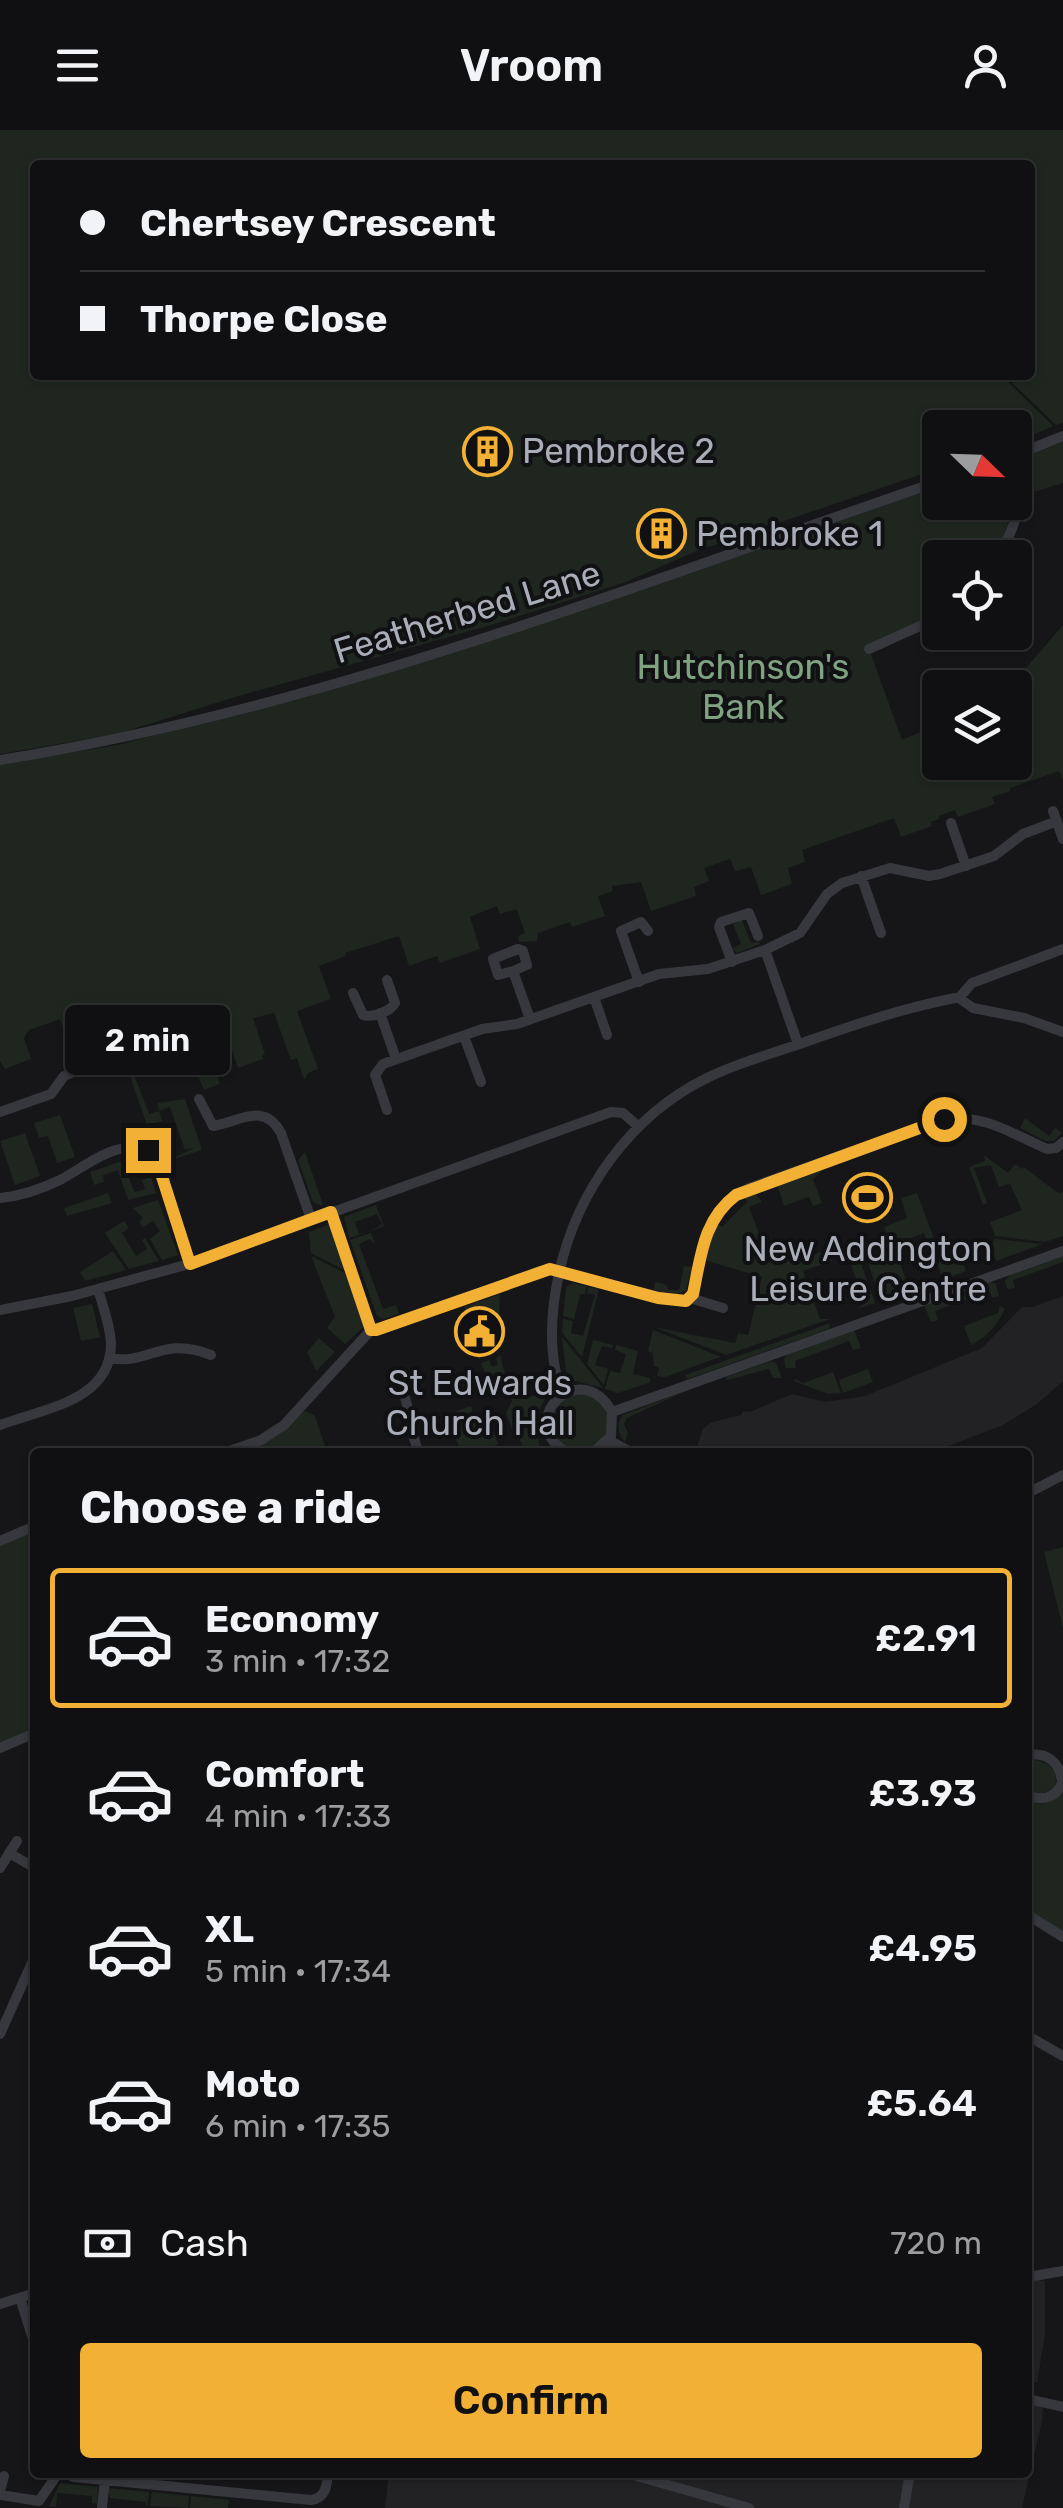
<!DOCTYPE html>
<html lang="en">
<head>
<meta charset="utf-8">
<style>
	:root { --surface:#101012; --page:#19191b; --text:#f1f3f6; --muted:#9c9d9f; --line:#303032; --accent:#f2b134 }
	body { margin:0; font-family:Rubik,sans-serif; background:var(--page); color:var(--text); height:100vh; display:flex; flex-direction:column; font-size:38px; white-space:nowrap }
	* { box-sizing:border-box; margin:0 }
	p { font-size:32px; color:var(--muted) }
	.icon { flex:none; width:55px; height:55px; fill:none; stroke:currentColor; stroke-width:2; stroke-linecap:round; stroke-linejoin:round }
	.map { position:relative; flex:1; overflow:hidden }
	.sheet { position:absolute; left:30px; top:1318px; width:1002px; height:1030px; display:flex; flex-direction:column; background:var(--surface); border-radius:10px; box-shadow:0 2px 8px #0004,0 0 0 2px var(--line) }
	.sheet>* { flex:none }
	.hud { position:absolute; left:30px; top:30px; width:1005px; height:220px; border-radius:10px; box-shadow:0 2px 8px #0004,0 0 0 2px var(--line); display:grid; align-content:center; height:220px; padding:0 50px; background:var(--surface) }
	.needle { width:65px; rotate:113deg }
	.fabs { position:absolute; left:922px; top:280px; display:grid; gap:20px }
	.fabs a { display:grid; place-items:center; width:110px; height:110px; border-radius:10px; background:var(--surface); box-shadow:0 2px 8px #0004,0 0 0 2px var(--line); font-size:50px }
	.end { position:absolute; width:45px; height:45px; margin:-22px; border:12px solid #f2b134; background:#111; box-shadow:0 0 0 5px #111 }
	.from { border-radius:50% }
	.bubble { position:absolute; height:70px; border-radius:10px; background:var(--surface); box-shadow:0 2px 8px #0004,0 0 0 2px var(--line); font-size:32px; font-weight:600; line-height:70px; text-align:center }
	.hud b { display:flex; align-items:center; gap:35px; height:95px; font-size:38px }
	.hud b+b { border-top:2px solid var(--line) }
	.hud i { width:25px; height:25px; background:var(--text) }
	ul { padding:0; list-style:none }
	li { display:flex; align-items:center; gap:30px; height:140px; margin:0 20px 15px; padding:0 30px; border:5px solid transparent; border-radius:10px }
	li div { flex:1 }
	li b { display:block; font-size:38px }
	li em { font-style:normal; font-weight:600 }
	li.selected { border-color:var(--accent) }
	li>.icon { width:90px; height:90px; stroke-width:1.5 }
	h2 { padding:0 50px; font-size:45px; line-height:120px }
	.pay { display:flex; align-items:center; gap:25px; height:110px; padding:0 50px; font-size:38px }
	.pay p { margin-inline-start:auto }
	.cta { display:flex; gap:20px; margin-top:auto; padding:20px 50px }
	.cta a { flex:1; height:115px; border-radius:10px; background:var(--accent); color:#111; font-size:40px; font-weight:600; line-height:115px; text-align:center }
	header { display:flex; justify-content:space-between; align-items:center; height:130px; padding:0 50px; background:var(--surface); font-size:45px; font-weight:600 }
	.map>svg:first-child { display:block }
</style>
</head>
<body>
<header><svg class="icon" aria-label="menu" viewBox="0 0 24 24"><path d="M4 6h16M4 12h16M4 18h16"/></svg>Vroom<svg class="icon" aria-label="person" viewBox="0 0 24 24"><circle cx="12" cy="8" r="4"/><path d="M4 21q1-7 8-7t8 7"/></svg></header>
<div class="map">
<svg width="1063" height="2378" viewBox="0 0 1063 2378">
	<rect width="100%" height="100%" fill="#161618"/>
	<path fill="#222225" d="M1063,1166V1251L1037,1274L1003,1295L933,1322H695L703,1299L710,1293L741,1285L743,1281L750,1282L792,1264L825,1272L865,1266L982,1218L1022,1177H1033Z
		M1034,2150L1045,2151V2204L1037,2253L1028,2251V2154Z
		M1028,2269L1043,2272L1042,2291L1022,2378H385L389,2343L1028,2342Z"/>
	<path fill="#1e261f" d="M0,0H1063V293L1056,295L1004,245H1030V35H35V245H1001L1053,296L1015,313V298H940V338L699,420L623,453L491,495L235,567L117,604L0,624Z
		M1063,312V353L1030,363L1032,324Z
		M1015,330L1021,332C1017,368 1010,396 993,427L940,428V483L868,516L902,610L940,593V632H1015V558L1002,557L1027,537L1063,495V651L1059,641L1010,658V661L992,667L995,674L958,687L955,680L939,686V689L931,692L932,696L901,707L894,688L802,720L805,732L788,738L792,754L761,765L751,737L735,741L730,729L704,738L709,751L694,757L696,766L651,781L641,752L612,756L613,761L598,766L605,786L572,797L570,792L538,803L537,811L519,812L518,806L525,803L517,779L500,784L497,776L470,787L480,819L440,833L437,826L409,836L399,806L345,823V826L319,836L331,869L297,881L318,939L308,943L304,950L297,928L291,930L274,883L253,888L265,924L262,925L263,929L238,938L222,891L218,888L201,898L220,954L204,960L191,928L135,947L149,984L159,981L158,973L185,969L202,1020L165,1032L194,1018L185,1020L170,977L159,981L162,991L149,995L151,1001L123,1011L121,1007L148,998L121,920L113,923L101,886L63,898L60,889L29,900L24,908L31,929L5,939L0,931V634L118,615L442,527L940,356V372H1015Z
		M742,790L751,813L759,811L760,814L737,823L732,818L741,814L733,794Z
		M60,985L75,1027L57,1033L48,1006L39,1008L34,993Z
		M1025,988L1049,1006L1055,998L1062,1003L1054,1011H1045L1020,998Z
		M25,1003L40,1046L15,1055L0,1011Z
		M305,1022L323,1075L321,1076L313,1072L298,1030Z
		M984,1025L1008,1043L1015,1034L1022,1039L1024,1037L1058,1063L1063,1062V1106L1045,1112L995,1106L990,1092L1022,1080L1010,1054L999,1057L991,1035L974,1038L987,1073L983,1075L969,1037L985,1031Z
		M131,1028L144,1030L150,1043L141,1046L138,1037L127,1041L134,1062L145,1059L142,1050L151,1047L156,1063L128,1070L118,1040L103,1045L104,1052L94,1055L90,1042Z
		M819,1038L821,1042L813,1049L822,1073L813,1076L809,1067L784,1076L777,1053Z
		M754,1061L762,1072L749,1077L767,1125L797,1115L802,1128L828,1120L832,1131L803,1141L820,1189H830L726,1225L654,1197L735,1213L738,1203L748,1205L762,1147L704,1130L716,1092L722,1097L747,1072L743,1065Z
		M108,1063L112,1073L67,1086L64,1078Z
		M917,1063L937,1117L930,1120L924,1103L893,1115L909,1158L936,1151L881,1171L866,1127L891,1118L884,1097L907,1088L901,1068Z
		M158,1070L178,1125L162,1130L150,1109L160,1101L153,1091L143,1097L139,1092L143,1088L133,1078Z
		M376,1075L384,1096L371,1101L382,1094L377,1084L355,1092L359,1104L368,1102L349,1108L344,1087Z
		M124,1091L129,1098L122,1103L136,1126L147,1119L142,1110L145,1108L159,1131L129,1139L105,1103Z
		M330,1094L348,1142L311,1123L309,1102Z
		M371,1103L375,1115L370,1109L359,1114L383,1179L396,1175L399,1184L383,1189L377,1186L350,1110Z
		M995,1109L1043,1114L996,1131L991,1116Z
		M845,1118L848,1125L857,1122L875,1173L857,1179L865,1173L848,1126H838L836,1121Z
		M113,1121L126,1140L85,1151L80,1142Z
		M960,1125L966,1141L943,1150L937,1133Z
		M311,1126L349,1145L366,1195L345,1214L327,1198L335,1187Z
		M1063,1126V1132L1013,1150L1015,1158L1007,1159L1005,1151L1010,1145Z
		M684,1136L692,1137L686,1160L675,1165L654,1160L655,1152L667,1155L668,1160H679Z
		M990,1152L996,1154L999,1166L993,1168L989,1161L935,1181L938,1190L931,1192L924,1175Z
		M573,1153L587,1156L585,1164H580L574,1189L563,1186L566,1157Z
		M588,1157L599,1159L582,1227L562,1203L563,1189L573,1191L571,1203L583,1206L595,1165L587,1163Z
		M500,1164L499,1193H487L481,1178L466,1183L464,1177Z
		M92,1174L100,1207L81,1211L73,1178Z
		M1000,1176L1005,1179C998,1194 986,1208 971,1215L964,1196L998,1183Z
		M830,1193L829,1199L687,1249L685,1245Z
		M653,1200L719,1226L720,1227L665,1247L657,1246L659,1238L654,1236L653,1223L648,1221Z
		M854,1200L861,1218L853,1220L849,1211L795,1231L796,1238H786L784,1229L787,1224Z
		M319,1208L335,1222L316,1241L307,1222Z
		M562,1208H563L603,1258L567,1249Z
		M593,1210L613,1215L612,1218L602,1216L595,1235L608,1239L604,1255L587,1234Z
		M616,1215L638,1221L633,1244L650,1248L651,1252L618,1263L605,1259L610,1241L620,1243L626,1224L615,1220Z
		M501,1225C502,1243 511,1251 513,1267L521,1269L549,1261L536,1286L540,1322H518L524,1320L519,1307L515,1308L506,1283L512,1271L503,1252L486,1245L481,1233L489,1230L492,1236L498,1235L496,1228Z
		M771,1231L776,1233L782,1248H773L769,1239L727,1250L726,1247Z
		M868,1239L873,1252L843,1263L839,1250Z
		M833,1242L841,1263L828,1264L794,1251L795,1249L803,1253Z
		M688,1260L627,1288L624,1294L628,1303L625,1312C617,1303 616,1295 623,1285Z
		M552 1292a28 28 0 1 1 56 0a28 28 0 1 1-56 0Z
		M471,1276L476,1293L489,1289L498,1314L494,1316L497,1322H461L446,1285Z
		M305,1281L315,1286L327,1322H238Z
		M35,1400V1598L0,1614V1416Z
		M1063,1417V1498L1044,1422Z
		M1028,1629C1045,1630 1063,1639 1053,1660L1039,1664L1028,1662Z
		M1063,1663V1803L1028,1780V1672L1043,1674Z
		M60,2353L98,2357L97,2374L92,2373V2366L57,2363L56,2377L49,2376Z
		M108,2358L149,2362L147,2378L145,2372L110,2368Z
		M152,2362L189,2366L188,2378L150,2376Z
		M191,2366L229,2370L228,2378H190Z"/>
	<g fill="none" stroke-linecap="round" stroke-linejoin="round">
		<path stroke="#37383d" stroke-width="10" d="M1016,325L1063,306
			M997,428C1015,400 1029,356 1022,323
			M869,519L940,487
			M0,630C324,579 631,456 940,351
			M1053,681L1063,709
			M951,693L966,736
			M861,746L881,803
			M765,820L798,914
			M732,832L719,797L721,792L749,783L758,806
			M513,841L498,845L493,829L518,819L523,821L527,835L513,841L530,889
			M639,852L621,801L641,792L648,801
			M353,863L363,885C372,888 390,882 395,873L387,850
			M594,867L607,905
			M959,868L972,853L1063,819
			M380,883L396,929
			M464,906L481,952
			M199,969L213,996C239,992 264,971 281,1003L311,1089
			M387,980L375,945L383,934L482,899L517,894L659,844L708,839L765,820L800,803L827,764L842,753L890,738L929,746L940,744L994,726L1023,704L1057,691
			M0,982L51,964L64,946L76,941
			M0,1068C20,1066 44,1058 62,1049C87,1035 112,1013 143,1018L157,1031L191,1134
			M331,1082L371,1200L382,1199L540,1141L560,1140
			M559,1143L683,1172C711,1156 685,1089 749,1058L944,989C985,984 1012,1004 1047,1019L1056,1018L1063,1012
			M690,1168L723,1178
			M0,1180L72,1166L189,1134L611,982L623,983L639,997
			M109,1228C149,1236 161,1205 211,1225
			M563,1264C547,1228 551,1180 559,1143C577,1061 631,985 707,948C739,932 775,923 808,911C856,894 904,878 955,868H959L973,878L1024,888L1063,902
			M404,1265C412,1287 409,1301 419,1322
			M612,1282L1063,1121
			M0,1295C42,1279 112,1271 111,1213C110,1195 103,1177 98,1159
			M608,1310L631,1322
			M227,1322L261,1310L284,1295L371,1200
			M567,1322C513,1293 580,1224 612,1282L611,1306L594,1322
			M1028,1363L1063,1345
			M0,1411L35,1396
			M0,1618L35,1603
			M1028,1625C1047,1622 1060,1632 1062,1652C1057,1668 1043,1671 1028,1666
			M9,1723L35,1738
			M0,1738L17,1711
			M1028,1785L1063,1807
			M0,1904L35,1826
			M1028,1906L1063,1926
			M1028,2147L1063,2141
			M20,2168L35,2215
			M0,2174L35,2163
			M1028,2269L1063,2277
			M63,2342L74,2347L311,2370C326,2368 327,2355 328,2342
			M623,2342L749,2378
			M0,2361L4,2346
			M0,2365L39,2371L59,2342
			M102,2378L105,2349
			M904,2378L910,2342"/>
	</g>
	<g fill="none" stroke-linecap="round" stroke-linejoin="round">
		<path stroke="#f2b134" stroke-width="12" d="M148,1020L157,1031L190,1134L331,1082L371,1200H376L550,1139L658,1168L686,1171L693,1164C701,1126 703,1090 736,1065L944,989"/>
	</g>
	<defs>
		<symbol id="building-ring" viewBox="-11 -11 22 22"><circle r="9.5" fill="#111113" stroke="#f2b134" stroke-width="1.5"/><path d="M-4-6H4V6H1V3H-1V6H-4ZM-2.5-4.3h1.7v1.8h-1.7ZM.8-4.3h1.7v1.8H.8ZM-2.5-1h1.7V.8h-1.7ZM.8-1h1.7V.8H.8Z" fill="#f2b134"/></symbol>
		<symbol id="stadium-ring" viewBox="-11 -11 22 22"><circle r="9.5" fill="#111113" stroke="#f2b134" stroke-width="1.5"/><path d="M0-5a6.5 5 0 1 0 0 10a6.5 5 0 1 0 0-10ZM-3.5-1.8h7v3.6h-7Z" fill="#f2b134"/></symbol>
		<symbol id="civic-ring" viewBox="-11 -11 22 22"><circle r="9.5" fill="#111113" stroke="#f2b134" stroke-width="1.5"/><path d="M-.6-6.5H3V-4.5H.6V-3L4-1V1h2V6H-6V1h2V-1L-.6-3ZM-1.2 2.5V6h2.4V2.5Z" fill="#f2b134"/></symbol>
	</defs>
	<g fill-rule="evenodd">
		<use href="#building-ring" x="460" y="294" width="55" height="55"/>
		<use href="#building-ring" x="634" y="376" width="55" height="55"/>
		<use href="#stadium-ring" x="840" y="1040" width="55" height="55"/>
		<use href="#civic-ring" x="452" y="1174" width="55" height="55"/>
	</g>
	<g text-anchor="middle" stroke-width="8" stroke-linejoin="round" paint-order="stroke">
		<g font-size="35" fill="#a8adb8" stroke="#111113" text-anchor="start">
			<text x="522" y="333">Pembroke 2</text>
			<text x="696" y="416">Pembroke 1</text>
			<text x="868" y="1131" text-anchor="middle">New Addington<tspan x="868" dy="40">Leisure Centre</tspan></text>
			<text x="480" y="1265" text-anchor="middle">St Edwards<tspan x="480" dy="40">Church Hall</tspan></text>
		</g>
		<g font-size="35" fill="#a8adb8" stroke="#111113">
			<text transform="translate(467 482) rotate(-17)" y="12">Featherbed Lane</text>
		</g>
		<g font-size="35" fill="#7fa381" stroke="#111113">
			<text x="743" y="549">Hutchinson's<tspan x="743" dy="40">Bank</tspan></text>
		</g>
	</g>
</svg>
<div class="fabs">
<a><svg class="needle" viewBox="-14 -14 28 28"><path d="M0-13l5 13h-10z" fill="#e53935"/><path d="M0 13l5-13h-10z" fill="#9c9d9f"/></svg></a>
<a><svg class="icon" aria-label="locate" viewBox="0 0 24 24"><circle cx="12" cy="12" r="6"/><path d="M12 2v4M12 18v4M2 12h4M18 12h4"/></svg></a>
<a><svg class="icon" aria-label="layers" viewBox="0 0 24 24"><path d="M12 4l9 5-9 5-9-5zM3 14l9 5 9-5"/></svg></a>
</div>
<i class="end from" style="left:944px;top:989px"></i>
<i class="end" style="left:148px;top:1020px"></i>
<div class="bubble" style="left:65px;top:875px;width:165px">2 min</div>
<div class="hud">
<b><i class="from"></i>Chertsey Crescent</b>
<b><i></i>Thorpe Close</b>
</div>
<section class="sheet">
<h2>Choose a ride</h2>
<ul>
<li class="selected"><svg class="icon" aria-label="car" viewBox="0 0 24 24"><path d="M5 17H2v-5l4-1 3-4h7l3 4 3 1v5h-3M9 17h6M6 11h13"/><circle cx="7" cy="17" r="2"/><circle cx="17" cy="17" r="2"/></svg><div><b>Economy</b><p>3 min · 17:32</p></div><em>£2.91</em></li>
<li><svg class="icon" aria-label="car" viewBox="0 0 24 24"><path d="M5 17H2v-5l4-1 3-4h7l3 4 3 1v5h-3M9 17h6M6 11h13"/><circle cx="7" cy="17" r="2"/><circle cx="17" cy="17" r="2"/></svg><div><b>Comfort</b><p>4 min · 17:33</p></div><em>£3.93</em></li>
<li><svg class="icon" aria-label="car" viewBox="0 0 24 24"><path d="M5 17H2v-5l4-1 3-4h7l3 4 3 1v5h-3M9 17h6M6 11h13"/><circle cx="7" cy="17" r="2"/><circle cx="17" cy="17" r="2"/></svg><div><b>XL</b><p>5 min · 17:34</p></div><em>£4.95</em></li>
<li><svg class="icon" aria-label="car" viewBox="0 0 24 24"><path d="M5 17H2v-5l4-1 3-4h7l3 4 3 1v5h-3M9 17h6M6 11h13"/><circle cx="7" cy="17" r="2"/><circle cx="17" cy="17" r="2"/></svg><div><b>Moto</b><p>6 min · 17:35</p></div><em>£5.64</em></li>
</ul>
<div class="pay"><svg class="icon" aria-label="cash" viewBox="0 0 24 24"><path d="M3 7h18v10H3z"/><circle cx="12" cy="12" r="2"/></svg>Cash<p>720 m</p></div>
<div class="cta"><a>Confirm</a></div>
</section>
</div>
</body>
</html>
